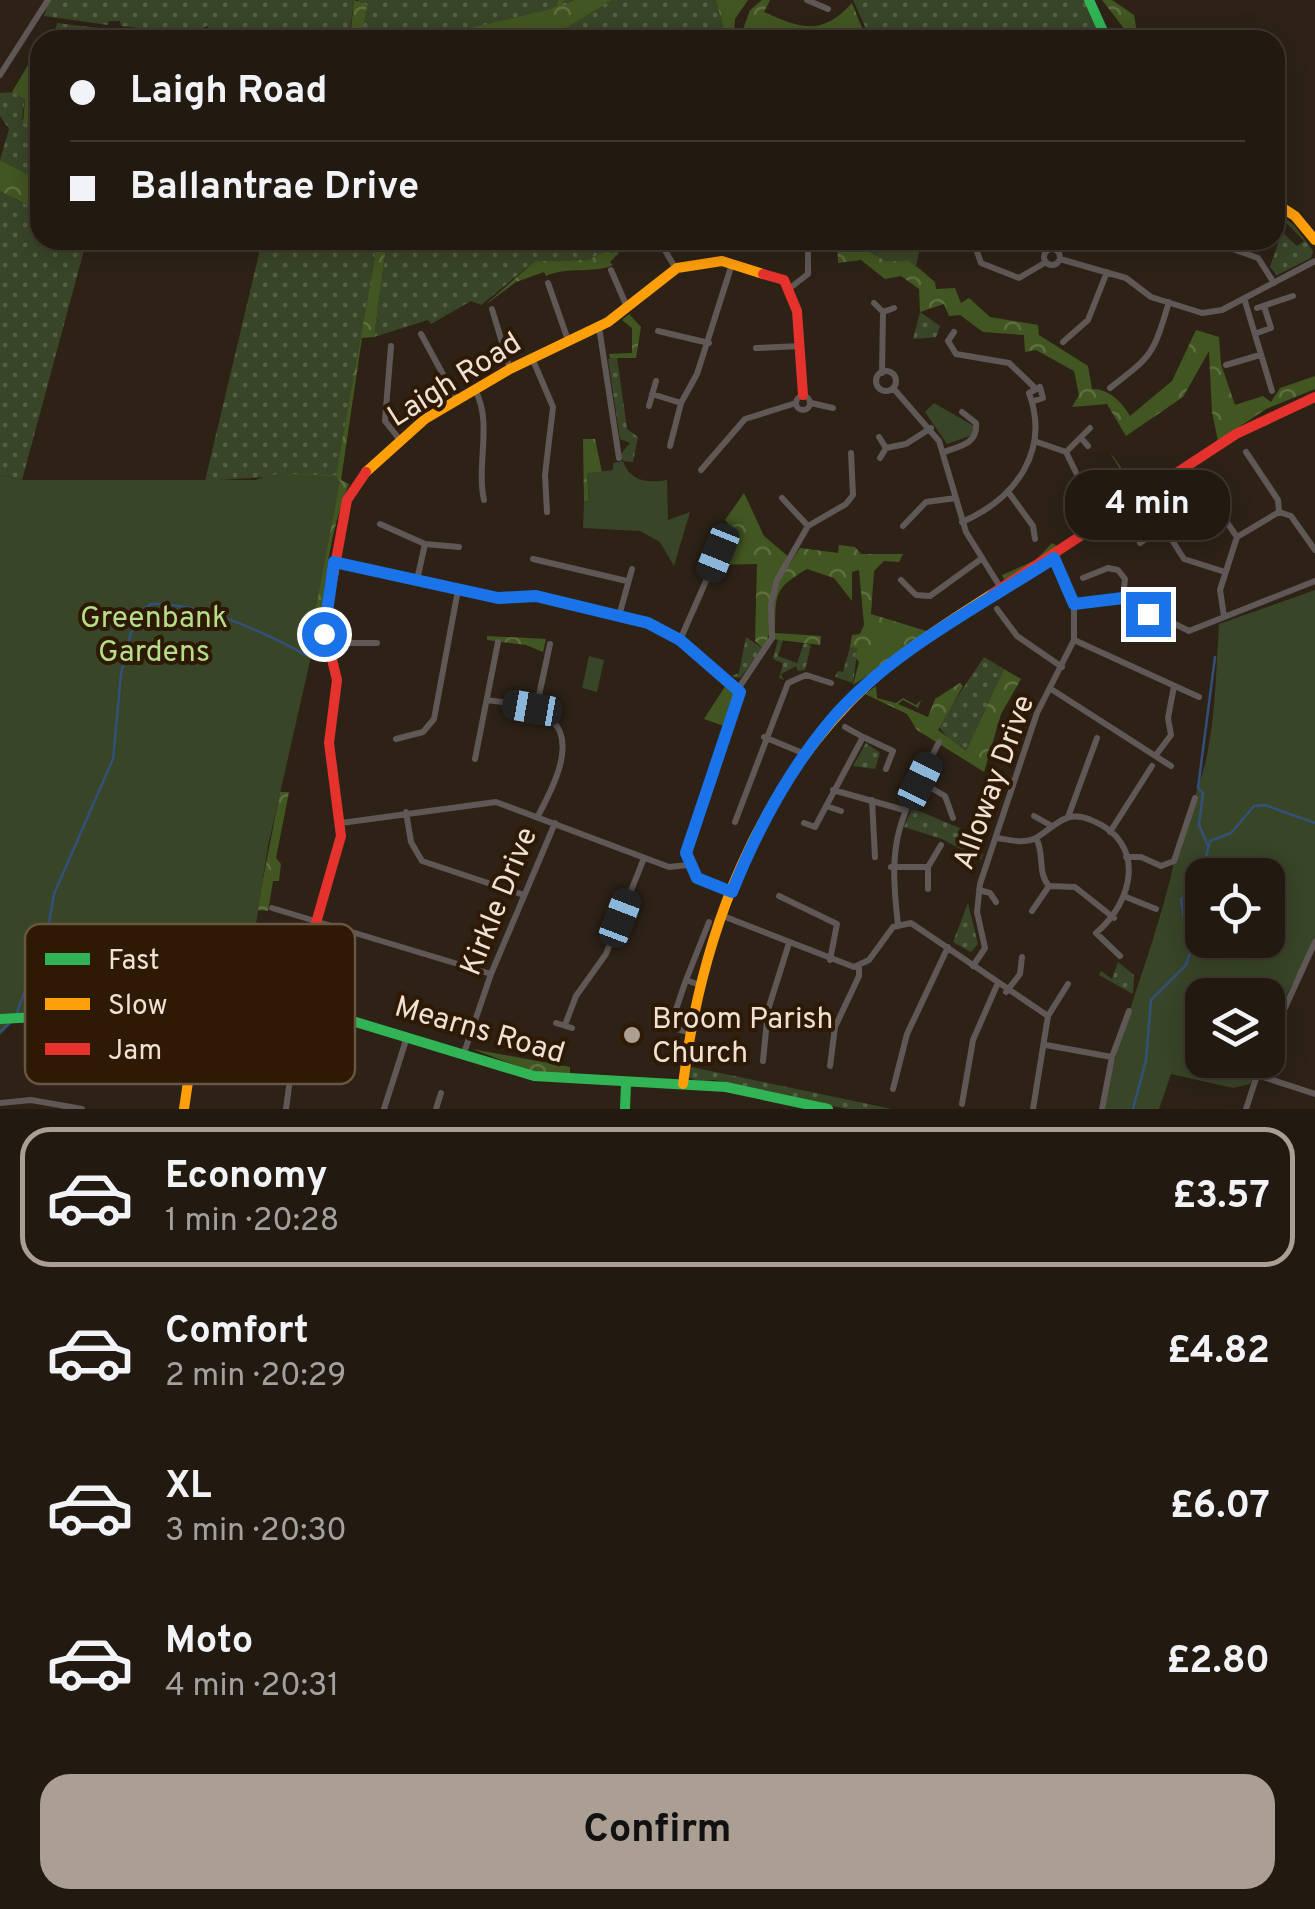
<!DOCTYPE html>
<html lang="en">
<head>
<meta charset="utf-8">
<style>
	:root { --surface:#221a11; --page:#2a231a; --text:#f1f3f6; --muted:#a2a19f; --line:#3f3831; --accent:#ab9e92 }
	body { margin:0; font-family:Overpass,sans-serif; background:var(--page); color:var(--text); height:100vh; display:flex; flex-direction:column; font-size:38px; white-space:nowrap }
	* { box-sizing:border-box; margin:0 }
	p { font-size:32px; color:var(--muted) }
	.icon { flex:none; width:55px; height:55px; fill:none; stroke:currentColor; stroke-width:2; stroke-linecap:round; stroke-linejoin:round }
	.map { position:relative; height:1109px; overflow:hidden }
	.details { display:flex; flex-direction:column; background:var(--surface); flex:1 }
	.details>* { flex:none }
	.banner { position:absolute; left:30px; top:30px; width:1255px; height:220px; border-radius:30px; box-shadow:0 5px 25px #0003,0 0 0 2px var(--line); display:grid; align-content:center; height:220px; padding:0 40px; background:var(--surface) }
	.fabs { position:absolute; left:1185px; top:858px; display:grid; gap:20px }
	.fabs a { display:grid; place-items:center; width:100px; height:100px; border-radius:20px; background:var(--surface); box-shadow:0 5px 25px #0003,0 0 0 2px var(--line); font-size:50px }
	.end { position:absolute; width:45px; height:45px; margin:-22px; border:12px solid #1a73e8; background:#fff; box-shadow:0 0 0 5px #fff }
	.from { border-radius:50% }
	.bubble { position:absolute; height:70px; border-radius:30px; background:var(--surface); box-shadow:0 5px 25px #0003,0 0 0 2px var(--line); font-size:32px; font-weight:700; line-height:70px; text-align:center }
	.car { position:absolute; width:30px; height:60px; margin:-30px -15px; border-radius:12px; box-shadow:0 0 8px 2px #0007; background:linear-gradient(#222 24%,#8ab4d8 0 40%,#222 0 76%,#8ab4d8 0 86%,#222 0) }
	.banner b { display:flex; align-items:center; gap:35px; height:95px; font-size:38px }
	.banner b+b { border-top:2px solid var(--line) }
	.banner i { width:25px; height:25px; background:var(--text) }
	ul { padding:18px 0 0; list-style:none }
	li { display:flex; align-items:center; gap:30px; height:140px; margin:0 20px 15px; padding:0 20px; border:5px solid transparent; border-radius:30px }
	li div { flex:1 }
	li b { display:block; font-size:38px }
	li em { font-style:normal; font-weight:700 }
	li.current { border-color:var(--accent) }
	li>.icon { width:90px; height:90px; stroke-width:1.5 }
	.primary-button { display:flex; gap:20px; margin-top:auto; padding:20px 40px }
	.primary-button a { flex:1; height:115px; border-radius:30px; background:var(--accent); color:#111; font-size:40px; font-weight:700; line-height:115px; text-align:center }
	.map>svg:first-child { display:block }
</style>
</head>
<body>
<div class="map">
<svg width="1315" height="1109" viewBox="0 0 1315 1109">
	<defs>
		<pattern id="grass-dots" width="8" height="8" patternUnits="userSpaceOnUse" patternTransform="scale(2.5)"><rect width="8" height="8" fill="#394527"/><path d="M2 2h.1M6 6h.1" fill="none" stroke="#566045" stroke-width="1.8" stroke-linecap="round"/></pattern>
		<pattern id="forest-crowns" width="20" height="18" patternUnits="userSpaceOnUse" patternTransform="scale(2.5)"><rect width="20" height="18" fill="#425621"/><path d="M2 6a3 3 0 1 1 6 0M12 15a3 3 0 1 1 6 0" fill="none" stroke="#5e6e40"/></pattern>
	</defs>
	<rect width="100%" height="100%" fill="#2e2217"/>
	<path fill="url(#grass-dots)" d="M49,0H354L349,40H237L218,38L207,26L201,29V35L121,26L120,21H109L108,25L44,16Z
		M358,0H581L565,9L442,40H356Z
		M612,0H716L723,28L714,40H540Z
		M853,0H1087L1104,40H871Z
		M57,23L196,40H53Z
		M40,59V121L28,119Z
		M15,92L25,99L22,119L40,126V180L0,160L9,129L0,116V93Z
		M0,191L40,211V240H200L86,243L22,480L0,475Z
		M1275,211L1294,225L1313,251L1311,258L1277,275L1270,267L1282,232L1297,246L1304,241Z
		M378,240L336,476C291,475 249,478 205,481L262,241Z
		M387,240H631L617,255L606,251L588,260L535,261L481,305L471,301L431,324L428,320L374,337Z
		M920,312L940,326L936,337L913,339Z
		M617,357L627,429L638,437L633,462L623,461L621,454L630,443L620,439L608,359Z
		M746,637L763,649L740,678L732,676L739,673Z
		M784,637L778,656L797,663L804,643L811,645L805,670L798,671L796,666L781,674L784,680L779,678L783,663L773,659L778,640Z
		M850,647H858L853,683L835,677L838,671L843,672Z
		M984,657L1004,669L966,751L953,744L938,726Z
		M866,743L880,753L875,769L853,766Z
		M912,808L976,835V851L983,854L981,860L942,839L904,827Z
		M968,903L978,944L971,952L953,942Z
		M1118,962L1134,975L1133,994L1099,975L1101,971L1112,979Z
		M687,1066L892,1109H847L714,1080L697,1082L687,1076Z"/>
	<path fill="url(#forest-crowns)" d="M354,0L367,5L361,40H350Z
		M558,0H563V6L575,0H612L549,38L419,40L548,10L557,6Z
		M716,0H748L735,19L734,32L741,35L750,10L762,0H770L764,12C802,29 822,36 852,3L867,40H846L841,32L819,40H788L777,28L765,40H714L723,27Z
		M1102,0H1112L1134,15L1137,33L1149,40H1133Z
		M40,45L28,119L40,121V126L23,123L25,99L12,92Z
		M0,160L40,180V211L0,191Z
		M378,240H387L374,337L362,338L341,480L349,484C330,530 321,593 322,642L312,646L309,645L335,496L277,474L336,475Z
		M837,240H860L861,247L886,261L909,260L935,282L936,289L955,288L961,303L969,298L990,317L1038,325L1039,335L1088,366L1092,389C1109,389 1122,402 1130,416L1172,381L1196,330L1219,337L1221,364L1235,405L1263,396L1271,402L1280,388L1315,376V389L1266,409L1218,441L1212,412L1209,351L1183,397L1126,436L1107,404L1072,407L1079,395L1074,371L1036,350L1025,352L1024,335L983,332L960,315L949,316L944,304L920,312L919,289L901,276L885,279L861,260L838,263Z
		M606,251L617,255L610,262L613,265C595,274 568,266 546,276L544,272L516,282L485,305L535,261L588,260Z
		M629,314L641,327L636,358H610L609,354L632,353V328L622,320Z
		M583,439H595L602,472L587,474L589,501L584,502Z
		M1109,451L1141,495L1052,554L1004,580L1002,575L1036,560L1052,543L1059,547L1129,499L1132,488Z
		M744,493L764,536L790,558C757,601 782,616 763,649L755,641L757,564L716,565L734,531L725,520Z
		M839,545L855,547L861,554H903L899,562L884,561L874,571L871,614L933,633L853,685L859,662L855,656L858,648L850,647L852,635L860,634L864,625L859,570L852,572V601L834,578L807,569C773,589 776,594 775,633L821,636L820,645L772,639L773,601L781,577L800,548L838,553Z
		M487,636L546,639L543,652L526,645L487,640Z
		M1004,669L1021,679L1001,714L984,772L917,730L907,714L865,694L876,686L877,698L896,703L903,698L916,705L921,700L918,708L903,700L898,704L928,717L935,699L960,683L963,686L938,730L966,751Z
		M726,685L734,694L724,726L704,719Z
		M280,792H289L276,858L281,864L279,881H273L268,911L257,910Z
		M472,1049L570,1067V1075L592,1078L536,1073Z"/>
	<path fill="#394527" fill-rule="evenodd" d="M860,240H922L916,267L909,260L886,261L861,247Z
		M934,403L974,426L972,435L947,444L925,412Z
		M623,461C630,482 648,483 667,480L668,520L690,512L674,566L660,542L640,531L583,528L584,502L589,501L587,473L613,470V463Z
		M277,474L336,476L340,481L309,644L313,648L268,846L249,970L213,965L207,1001L180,1006L20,1014L0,1035V475L22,480H255Z
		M1315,590V942L1288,992L1268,1046V995H1202V1060H1262L1250,1084L1233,1088L1171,1074L1159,1109H1103C1120,1023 1157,943 1175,858C1183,823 1200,790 1207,755C1216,712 1216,667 1219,624ZM1202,875H1268V940H1202Z
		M589,656L604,660L597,692L582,688Z"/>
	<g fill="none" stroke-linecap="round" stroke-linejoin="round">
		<path stroke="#33507b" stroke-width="2.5" d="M1208,846L1199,825L1203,793L1198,788L1215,657
			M16,1015L48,929L54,894L113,759L121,674L131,633L142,611L151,604C201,602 263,632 306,655
			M0,1032L12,1021
			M1133,1109L1146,1060L1151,1000L1186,965L1190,953L1181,900L1202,873L1210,841L1231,833L1254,806L1265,805L1315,823"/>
		<path stroke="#5f5856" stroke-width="6" d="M807,0L828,9
			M0,75L48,0
			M973,240L981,263L1019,278L1046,262
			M1208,240L1258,258L1274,283
			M663,247L676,269
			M1044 257a8 8 0 1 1 16 0a8 8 0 1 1-16 0Z
			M1060,259L1126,278L1151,297L1202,313L1222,310L1315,261
			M611,270L627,307
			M548,283L568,340
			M790,288L808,274V240
			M1244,298L1272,391
			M874,303L883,312
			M1257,308L1293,296
			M492,309L510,369
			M599,327L619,458
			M658,331L709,343
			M954,332L948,341L956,354L1009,363L1033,386
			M1257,333L1271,328L1264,306
			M421,334L457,400
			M1063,342L1088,320L1107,272
			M391,346L385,421L400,440
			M756,348L801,346
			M532,358L553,407L545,475L547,512
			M1226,365L1260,355
			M876 381a10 10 0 1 1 20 0a10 10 0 1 1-20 0Z
			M882,373L883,312L894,308
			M1110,388C1153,355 1153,355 1169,302
			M894,389L939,441L966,532L1002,590
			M475,390C493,422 476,464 484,500
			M652,394L681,403
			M796 403a7 7 0 1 1 14 0a7 7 0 1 1-14 0Z
			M811,403L833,408
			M649,406L656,381
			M879,437L886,448
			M1081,438L1088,446
			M1037,442L1066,452L1085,491L1100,489
			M670,446L681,403L697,374L732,264
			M944,452C960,446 978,444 976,423L962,412
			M1066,452L1090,428
			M1246,452L1278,500L1279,512L1291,516L1315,550
			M880,458L886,448L906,444L931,428
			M701,470L745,419L796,403
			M1200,483L1237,537
			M1009,493L1033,526L1035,539
			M782,498L808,526
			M1081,501L1085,491
			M1156,515L1184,559L1225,572
			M962,522C1017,498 1050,450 1029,393L1040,387L1043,398L1034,401
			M380,524L425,544L459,547
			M903,526L926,502L956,498
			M1140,543L1163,526
			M533,559L627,581
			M334,562L498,598L537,597L648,623L680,640L738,689
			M1083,578L1108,568L1118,570L1125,579L1123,598
			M417,580L425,544
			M901,580L916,595L930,596L981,559
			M1074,604L1123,598L1189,631L1315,581
			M997,609L1017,636L1062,667
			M619,616L632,569
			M1224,616L1220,590L1237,537L1279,512
			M680,640L721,547
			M1074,640L1199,697
			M327,643H377
			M1051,689L1171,766
			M487,700L539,707
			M845,727L863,737
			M764,737L805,754
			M396,739L423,732L434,719L458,590
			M1156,755L1171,735L1168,718L1174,686
			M475,759L498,642
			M919,781L945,796L953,818
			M833,790L904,810
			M872,800L875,857
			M826,806L841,811
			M406,812L411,842L422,861L524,895
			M538,816C549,795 570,757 560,732C555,718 541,715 538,700L550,644
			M1034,816L1050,825
			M1068,817L1097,738
			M735,822L788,683L806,675L831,683
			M341,823L496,802L669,867L688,865
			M804,823L815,827L863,737L893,751L886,769
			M1110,832L1152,766
			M997,838C1009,840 1024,844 1036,838C1055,827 1065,809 1091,820C1147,842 1134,901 1096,933L1120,956
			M1036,838C1045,854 1037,873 1049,886L1075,887L1114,918
			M1126,857H1141L1161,866L1174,861L1195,798
			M891,867H928
			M928,889V867L941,845
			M979,890L990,893L996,902
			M730,892L693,874L686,859L688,844L719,762L738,689L772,638L771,604L777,580L808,526L846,504L853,495L851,453
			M779,896L837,924L830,960
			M1126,897L1156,909
			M272,908L491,974
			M1032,911L1049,886
			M723,916L854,967L869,960L893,927L911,923L1048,1016
			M898,924C887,833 900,821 939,742
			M973,966L985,948L977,912L980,884L1037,713L1074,640V604L1055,558
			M686,980L670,1027L688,1032
			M697,984L686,980L709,922
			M1006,992L1020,974L1022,957
			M556,1023L572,1028
			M565,1025L576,996L606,954L644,858
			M1046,1045L1112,1057
			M1268,1045L1315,942
			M464,1053L491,974L555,823
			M763,1061L768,1010L789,943
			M830,1066L835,1027L859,976V967
			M1257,1075L1315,1094
			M893,1089L907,1034L948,947
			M0,1103L31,1100L82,1109
			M962,1104L973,1040L997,985
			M286,1109L300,1004
			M384,1109L407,1037
			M436,1109L441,1093
			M1033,1109L1048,1016L1068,984
			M1102,1109L1112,1057L1129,1011
			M1246,1109L1262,1060"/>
		<path stroke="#30b455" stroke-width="10" d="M1089,0L1107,40
			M0,1019L293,1003L534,1076L726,1087L828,1109
			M625,1109L626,1083"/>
		<path stroke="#ff9f0a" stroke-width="10" d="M1275,203L1295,216L1315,240
			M366,472L425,419L510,369L608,322L677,268L722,261L763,274
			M683,1084C701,935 757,788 868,684C905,649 950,621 992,594
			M184,1109L199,1007"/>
		<path stroke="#e5322d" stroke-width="10" d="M763,274L784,280L797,311L803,395
			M992,594L1236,434L1315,397
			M293,1003L341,836L329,743L337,680L324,626L347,500L366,472"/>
	</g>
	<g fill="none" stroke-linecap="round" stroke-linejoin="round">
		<path stroke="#1a73e8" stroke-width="12" d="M324,634L334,562L498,598L536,596L648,623L680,640L740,692L686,853L697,878L732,892C756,832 789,770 831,720C890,651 980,606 1054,558L1074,604L1123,598L1148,614"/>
	</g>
	<circle fill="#ab9e92" stroke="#2e1904" stroke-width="4" cx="632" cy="1035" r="10"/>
	<g text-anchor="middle" stroke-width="8" stroke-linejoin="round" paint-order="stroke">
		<g font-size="30" fill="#efe1d4" stroke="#2e1904">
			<text transform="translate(454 379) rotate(-32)" y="10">Laigh Road</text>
			<text transform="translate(993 782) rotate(-70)" y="10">Alloway Drive</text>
			<text transform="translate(498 901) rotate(-68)" y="10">Kirkle Drive</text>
			<text transform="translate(480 1029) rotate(16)" y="10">Mearns Road</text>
		</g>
		<g font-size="30" fill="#b6dd88" stroke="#2e1904">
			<text x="154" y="627">Greenbank<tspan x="154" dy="34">Gardens</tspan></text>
		</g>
		<g font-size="30" fill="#efe1d4" stroke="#2e1904" text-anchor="start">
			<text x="652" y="1028">Broom Parish<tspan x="652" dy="34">Church</tspan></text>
		</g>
	</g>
	<rect x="25" y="924" width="330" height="160" rx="15" fill="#2e1904" stroke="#685542" stroke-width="2.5"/>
	<rect x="45" y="953" width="45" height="12" fill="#30b455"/>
	<rect x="45" y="998" width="45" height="12" fill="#ff9f0a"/>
	<rect x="45" y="1043" width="45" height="12" fill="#e5322d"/>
	<g font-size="28" fill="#efe1d4">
		<text x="108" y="969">Fast</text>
		<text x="108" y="1014">Slow</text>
		<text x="108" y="1059">Jam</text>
	</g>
</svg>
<div class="fabs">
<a><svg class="icon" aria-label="locate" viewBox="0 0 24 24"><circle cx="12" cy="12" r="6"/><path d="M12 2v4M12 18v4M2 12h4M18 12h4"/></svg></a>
<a><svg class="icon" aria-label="layers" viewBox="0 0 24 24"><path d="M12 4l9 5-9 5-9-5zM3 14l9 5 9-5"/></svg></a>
</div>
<i class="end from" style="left:324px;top:634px"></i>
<i class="end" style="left:1148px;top:614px"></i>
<div class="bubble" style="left:1065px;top:470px;width:165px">4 min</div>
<i class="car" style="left:718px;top:553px;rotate:202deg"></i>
<i class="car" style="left:532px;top:708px;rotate:280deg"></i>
<i class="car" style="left:920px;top:781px;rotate:26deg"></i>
<i class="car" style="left:620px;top:918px;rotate:21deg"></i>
<div class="banner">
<b><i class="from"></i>Laigh Road</b>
<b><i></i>Ballantrae Drive</b>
</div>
</div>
<section class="details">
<ul>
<li class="current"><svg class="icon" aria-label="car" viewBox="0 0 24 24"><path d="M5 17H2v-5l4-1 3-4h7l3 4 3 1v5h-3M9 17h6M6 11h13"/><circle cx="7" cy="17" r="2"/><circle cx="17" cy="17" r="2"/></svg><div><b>Economy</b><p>1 min · 20:28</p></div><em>£3.57</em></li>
<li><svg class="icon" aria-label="car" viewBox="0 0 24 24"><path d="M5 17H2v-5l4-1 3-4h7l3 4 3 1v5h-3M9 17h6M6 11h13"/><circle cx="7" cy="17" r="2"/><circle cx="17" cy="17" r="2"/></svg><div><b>Comfort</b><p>2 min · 20:29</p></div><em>£4.82</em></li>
<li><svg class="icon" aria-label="car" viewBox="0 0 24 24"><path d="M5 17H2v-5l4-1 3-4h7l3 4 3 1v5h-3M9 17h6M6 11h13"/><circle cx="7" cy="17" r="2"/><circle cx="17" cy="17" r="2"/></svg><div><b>XL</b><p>3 min · 20:30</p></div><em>£6.07</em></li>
<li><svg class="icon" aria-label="car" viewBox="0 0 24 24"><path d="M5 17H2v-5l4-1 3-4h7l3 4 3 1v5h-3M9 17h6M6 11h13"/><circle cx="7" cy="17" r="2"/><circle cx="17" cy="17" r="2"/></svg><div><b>Moto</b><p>4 min · 20:31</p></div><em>£2.80</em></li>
</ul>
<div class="primary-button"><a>Confirm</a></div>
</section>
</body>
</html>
